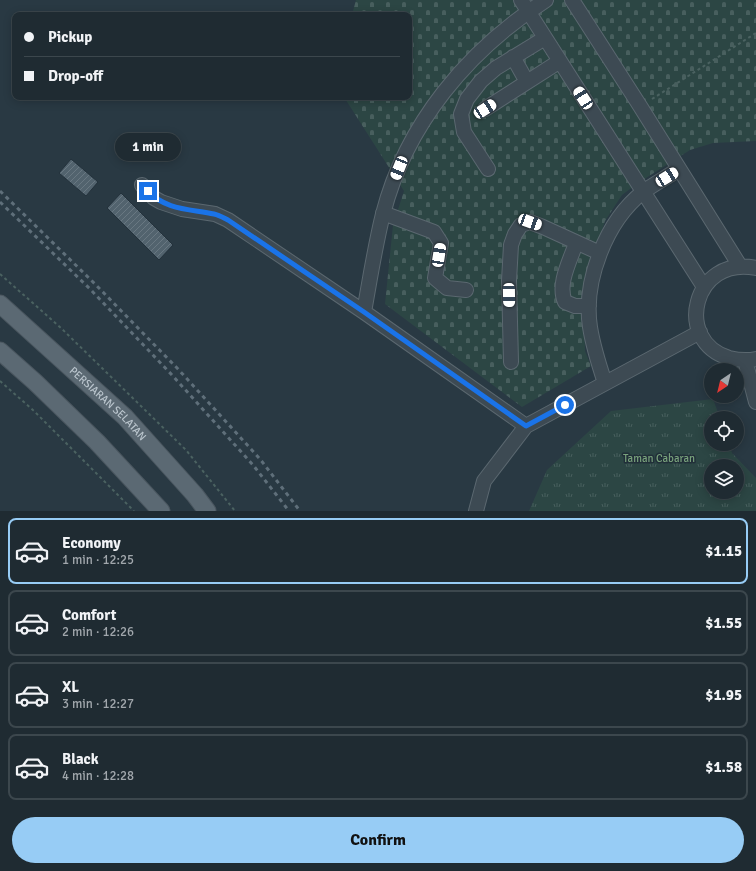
<!DOCTYPE html>
<html lang="en">
<head>
<meta charset="utf-8">
<style>
	:root { --surface:#1f2b32; --page:#2c373e; --text:#f1f3f6; --muted:#a1a7ac; --line:#3c474d; --accent:#97ccf5 }
	body { margin:0; font-family:Signika,sans-serif; background:var(--page); color:var(--text); height:100vh; display:flex; flex-direction:column; font-size:15px; white-space:nowrap }
	* { box-sizing:border-box; margin:0 }
	p { font-size:13px; color:var(--muted) }
	.icon { flex:none; width:22px; height:22px; fill:none; stroke:currentColor; stroke-width:2; stroke-linecap:round; stroke-linejoin:round }
	.map { position:relative; height:511px; overflow:hidden }
	.sheet { display:flex; flex-direction:column; background:var(--surface); flex:1 }
	.sheet>* { flex:none }
	.hud { position:absolute; left:12px; top:12px; width:400px; height:88px; border-radius:8px; box-shadow:0 2px 10px #0003,0 0 0 1px var(--line); display:grid; align-content:center; height:88px; padding:0 12px; background:var(--surface) }
	.needle { width:26px; rotate:215deg }
	.tools { position:absolute; left:704px; top:363px; display:grid; gap:8px }
	.tools a { display:grid; place-items:center; width:40px; height:40px; border-radius:50%; background:var(--surface); box-shadow:0 2px 10px #0003,0 0 0 1px var(--line); font-size:20px }
	.end { position:absolute; width:18px; height:18px; margin:-9px; border:5px solid #1a73e8; background:#fff; box-shadow:0 0 0 2px #fff }
	.from { border-radius:50% }
	.bubble { position:absolute; height:28px; border-radius:14px; background:var(--surface); box-shadow:0 2px 10px #0003,0 0 0 1px var(--line); font-size:13px; font-weight:700; line-height:28px; text-align:center }
	.car { position:absolute; width:12px; height:24px; margin:-12px -6px; border-radius:5px; box-shadow:0 0 3px 1px #0007; background:linear-gradient(#fff 24%,#345 0 40%,#fff 0 76%,#345 0 86%,#fff 0) }
	.hud b { display:flex; align-items:center; gap:14px; height:38px; font-size:15px }
	.hud b+b { border-top:1px solid var(--line) }
	.hud i { width:10px; height:10px; background:var(--text) }
	ul { padding:7px 0 0; list-style:none }
	li { display:flex; align-items:center; gap:12px; height:66px; margin:0 8px 6px; padding:0 4px; border:2px solid var(--line); border-radius:8px }
	li div { flex:1 }
	li b { display:block; font-size:15px }
	li em { font-style:normal; font-weight:700 }
	li.active { border-color:var(--accent) }
	li>.icon { width:36px; height:36px; stroke-width:1.5 }
	.primary-button { display:flex; gap:8px; margin-top:auto; padding:8px 12px }
	.primary-button a { flex:1; height:46px; border-radius:24px; background:var(--accent); color:#111; font-size:16px; font-weight:700; line-height:46px; text-align:center }
	.map>svg:first-child { display:block }
</style>
</head>
<body>
<div class="map">
<svg width="756" height="511" viewBox="0 0 756 511">
	<defs>
		<pattern id="cemetery-stones" width="16" height="16" patternUnits="userSpaceOnUse"><rect width="16" height="16" fill="#2c4644"/><path d="M2 7V4a2 2 0 0 1 4 0v3zM10 15v-3a2 2 0 0 1 4 0v3z" fill="#485f5e"/></pattern>
		<pattern id="park-tufts" width="24" height="20" patternUnits="userSpaceOnUse"><rect width="24" height="20" fill="#2c4644"/><path d="M3 7l-1-3M5 7V3M7 7l1-3M15 17l-1-3M17 17v-4M19 17l1-3" fill="none" stroke="#485f5e"/></pattern>
		<pattern id="building-hatch" width="6" height="6" patternUnits="userSpaceOnUse"><rect width="6" height="6" fill="#52636e"/><path d="M-1 1l2-2M0 6l6-6M5 7l2-2" fill="none" stroke="#697882"/></pattern>
	</defs>
	<rect width="100%" height="100%" fill="#293943"/>
	<path fill="url(#cemetery-stones)" d="M356,0H756V141L713,143L690,150L638,183L622,195L605,221L590,267L584,317L585,351L591,366L522,407L385,304L393,225L404,191L344,97H409V15H352Z"/>
	<path fill="url(#park-tufts)" fill-rule="evenodd" d="M713,399L720,418H711V444H729L732,453L756,478V511H529L547,470L611,411ZM711,466H737V492H711Z"/>
	<path fill="url(#building-hatch)" stroke="#23313b" d="M71,159L98,182L86,196L59,173Z
		M121,193L173,245L159,260L107,208Z"/>
	<g fill="none" stroke-linecap="round" stroke-linejoin="round">
		<defs>
			<path id="minor" d="M521,0L704,287
				M572,0L640,106L740,266
				M513,57L527,82
				M485,109L560,61
				M488,169L464,132L461,114L467,99L481,81L496,68L545,38
				M142,185L154,198L161,202L182,209L215,214L228,220L364,312L526,426
				M383,213L434,232L441,243L435,278L447,288L466,290
				M576,243C570,261 557,284 565,302L575,306H589
				M756,268C693,255 673,341 729,358C738,360 747,361 756,359
				M364,312C370,279 375,246 383,214C406,124 468,50 546,0
				M745,360L756,402
				M511,362L509,281L511,245L515,234L521,225L530,222L543,227L600,253
				M605,383C599,365 593,346 590,327C583,281 606,221 643,192C654,184 667,177 679,169
				M476,511L484,481L526,426L700,332"/>
			<g id="major">
				<path id="s1" d="M0,304L125,417L195,495L207,511"/>
				<path d="M0,351L35,382L97,442L161,511"/>
			</g>
		</defs>
		<use href="#minor" stroke="#5b6870" stroke-width="16"/>
		<use href="#major" stroke="#4a565f" stroke-width="19"/>
		<path stroke="#4b6261" stroke-width="2" stroke-dasharray="3 3" stroke-linecap="butt" d="M652,99L756,33
			M0,274L61,328L186,450L235,511
			M0,381L34,411L134,511"/>
		<use href="#minor" stroke="#3d4a53" stroke-width="14"/>
		<use href="#major" stroke="#5b6973" stroke-width="17"/>
		<path stroke="#5f6f7a" stroke-width="3" stroke-dasharray="4 4" stroke-linecap="butt" d="M0,191L95,284L178,369L260,459L300,511
			M0,202L90,289L172,375L253,465L289,511"/>
	</g>
	<g fill="none" stroke-linecap="round" stroke-linejoin="round">
		<path stroke="#1a73e8" stroke-width="5" d="M148,191C165,210 191,209 214,214C219,215 224,218 228,220L364,312L526,426L565,405"/>
	</g>
	<g text-anchor="middle" stroke-width="3" stroke-linejoin="round" paint-order="stroke">
		<g font-size="11" fill="#bac5cd" stroke="#212f39">
			<text dy="4" stroke="none"><textPath href="#s1" startOffset="147">PERSIARAN SELATAN</textPath></text>
		</g>
		<g font-size="11" fill="#79a27c" stroke="#212f39">
			<text x="659" y="462">Taman Cabaran</text>
		</g>
	</g>
</svg>
<div class="tools">
<a><svg class="needle" viewBox="-14 -14 28 28"><path d="M0-13l5 13h-10z" fill="#e53935"/><path d="M0 13l5-13h-10z" fill="#a1a7ac"/></svg></a>
<a><svg class="icon" aria-label="locate" viewBox="0 0 24 24"><circle cx="12" cy="12" r="6"/><path d="M12 2v4M12 18v4M2 12h4M18 12h4"/></svg></a>
<a><svg class="icon" aria-label="layers" viewBox="0 0 24 24"><path d="M12 4l9 5-9 5-9-5zM3 14l9 5 9-5"/></svg></a>
</div>
<i class="end from" style="left:565px;top:405px"></i>
<i class="end" style="left:148px;top:191px"></i>
<div class="bubble" style="left:115px;top:133px;width:66px">1 min</div>
<i class="car" style="left:583px;top:98px;rotate:327deg"></i>
<i class="car" style="left:485px;top:109px;rotate:57deg"></i>
<i class="car" style="left:399px;top:168px;rotate:202deg"></i>
<i class="car" style="left:667px;top:177px;rotate:58deg"></i>
<i class="car" style="left:530px;top:222px;rotate:110deg"></i>
<i class="car" style="left:439px;top:255px;rotate:9deg"></i>
<i class="car" style="left:509px;top:295px;rotate:179deg"></i>
<div class="hud">
<b><i class="from"></i>Pickup</b>
<b><i></i>Drop-off</b>
</div>
</div>
<section class="sheet">
<ul>
<li class="active"><svg class="icon" aria-label="car" viewBox="0 0 24 24"><path d="M5 17H2v-5l4-1 3-4h7l3 4 3 1v5h-3M9 17h6M6 11h13"/><circle cx="7" cy="17" r="2"/><circle cx="17" cy="17" r="2"/></svg><div><b>Economy</b><p>1 min · 12:25</p></div><em>$1.15</em></li>
<li><svg class="icon" aria-label="car" viewBox="0 0 24 24"><path d="M5 17H2v-5l4-1 3-4h7l3 4 3 1v5h-3M9 17h6M6 11h13"/><circle cx="7" cy="17" r="2"/><circle cx="17" cy="17" r="2"/></svg><div><b>Comfort</b><p>2 min · 12:26</p></div><em>$1.55</em></li>
<li><svg class="icon" aria-label="car" viewBox="0 0 24 24"><path d="M5 17H2v-5l4-1 3-4h7l3 4 3 1v5h-3M9 17h6M6 11h13"/><circle cx="7" cy="17" r="2"/><circle cx="17" cy="17" r="2"/></svg><div><b>XL</b><p>3 min · 12:27</p></div><em>$1.95</em></li>
<li><svg class="icon" aria-label="car" viewBox="0 0 24 24"><path d="M5 17H2v-5l4-1 3-4h7l3 4 3 1v5h-3M9 17h6M6 11h13"/><circle cx="7" cy="17" r="2"/><circle cx="17" cy="17" r="2"/></svg><div><b>Black</b><p>4 min · 12:28</p></div><em>$1.58</em></li>
</ul>
<div class="primary-button"><a>Confirm</a></div>
</section>
</body>
</html>
